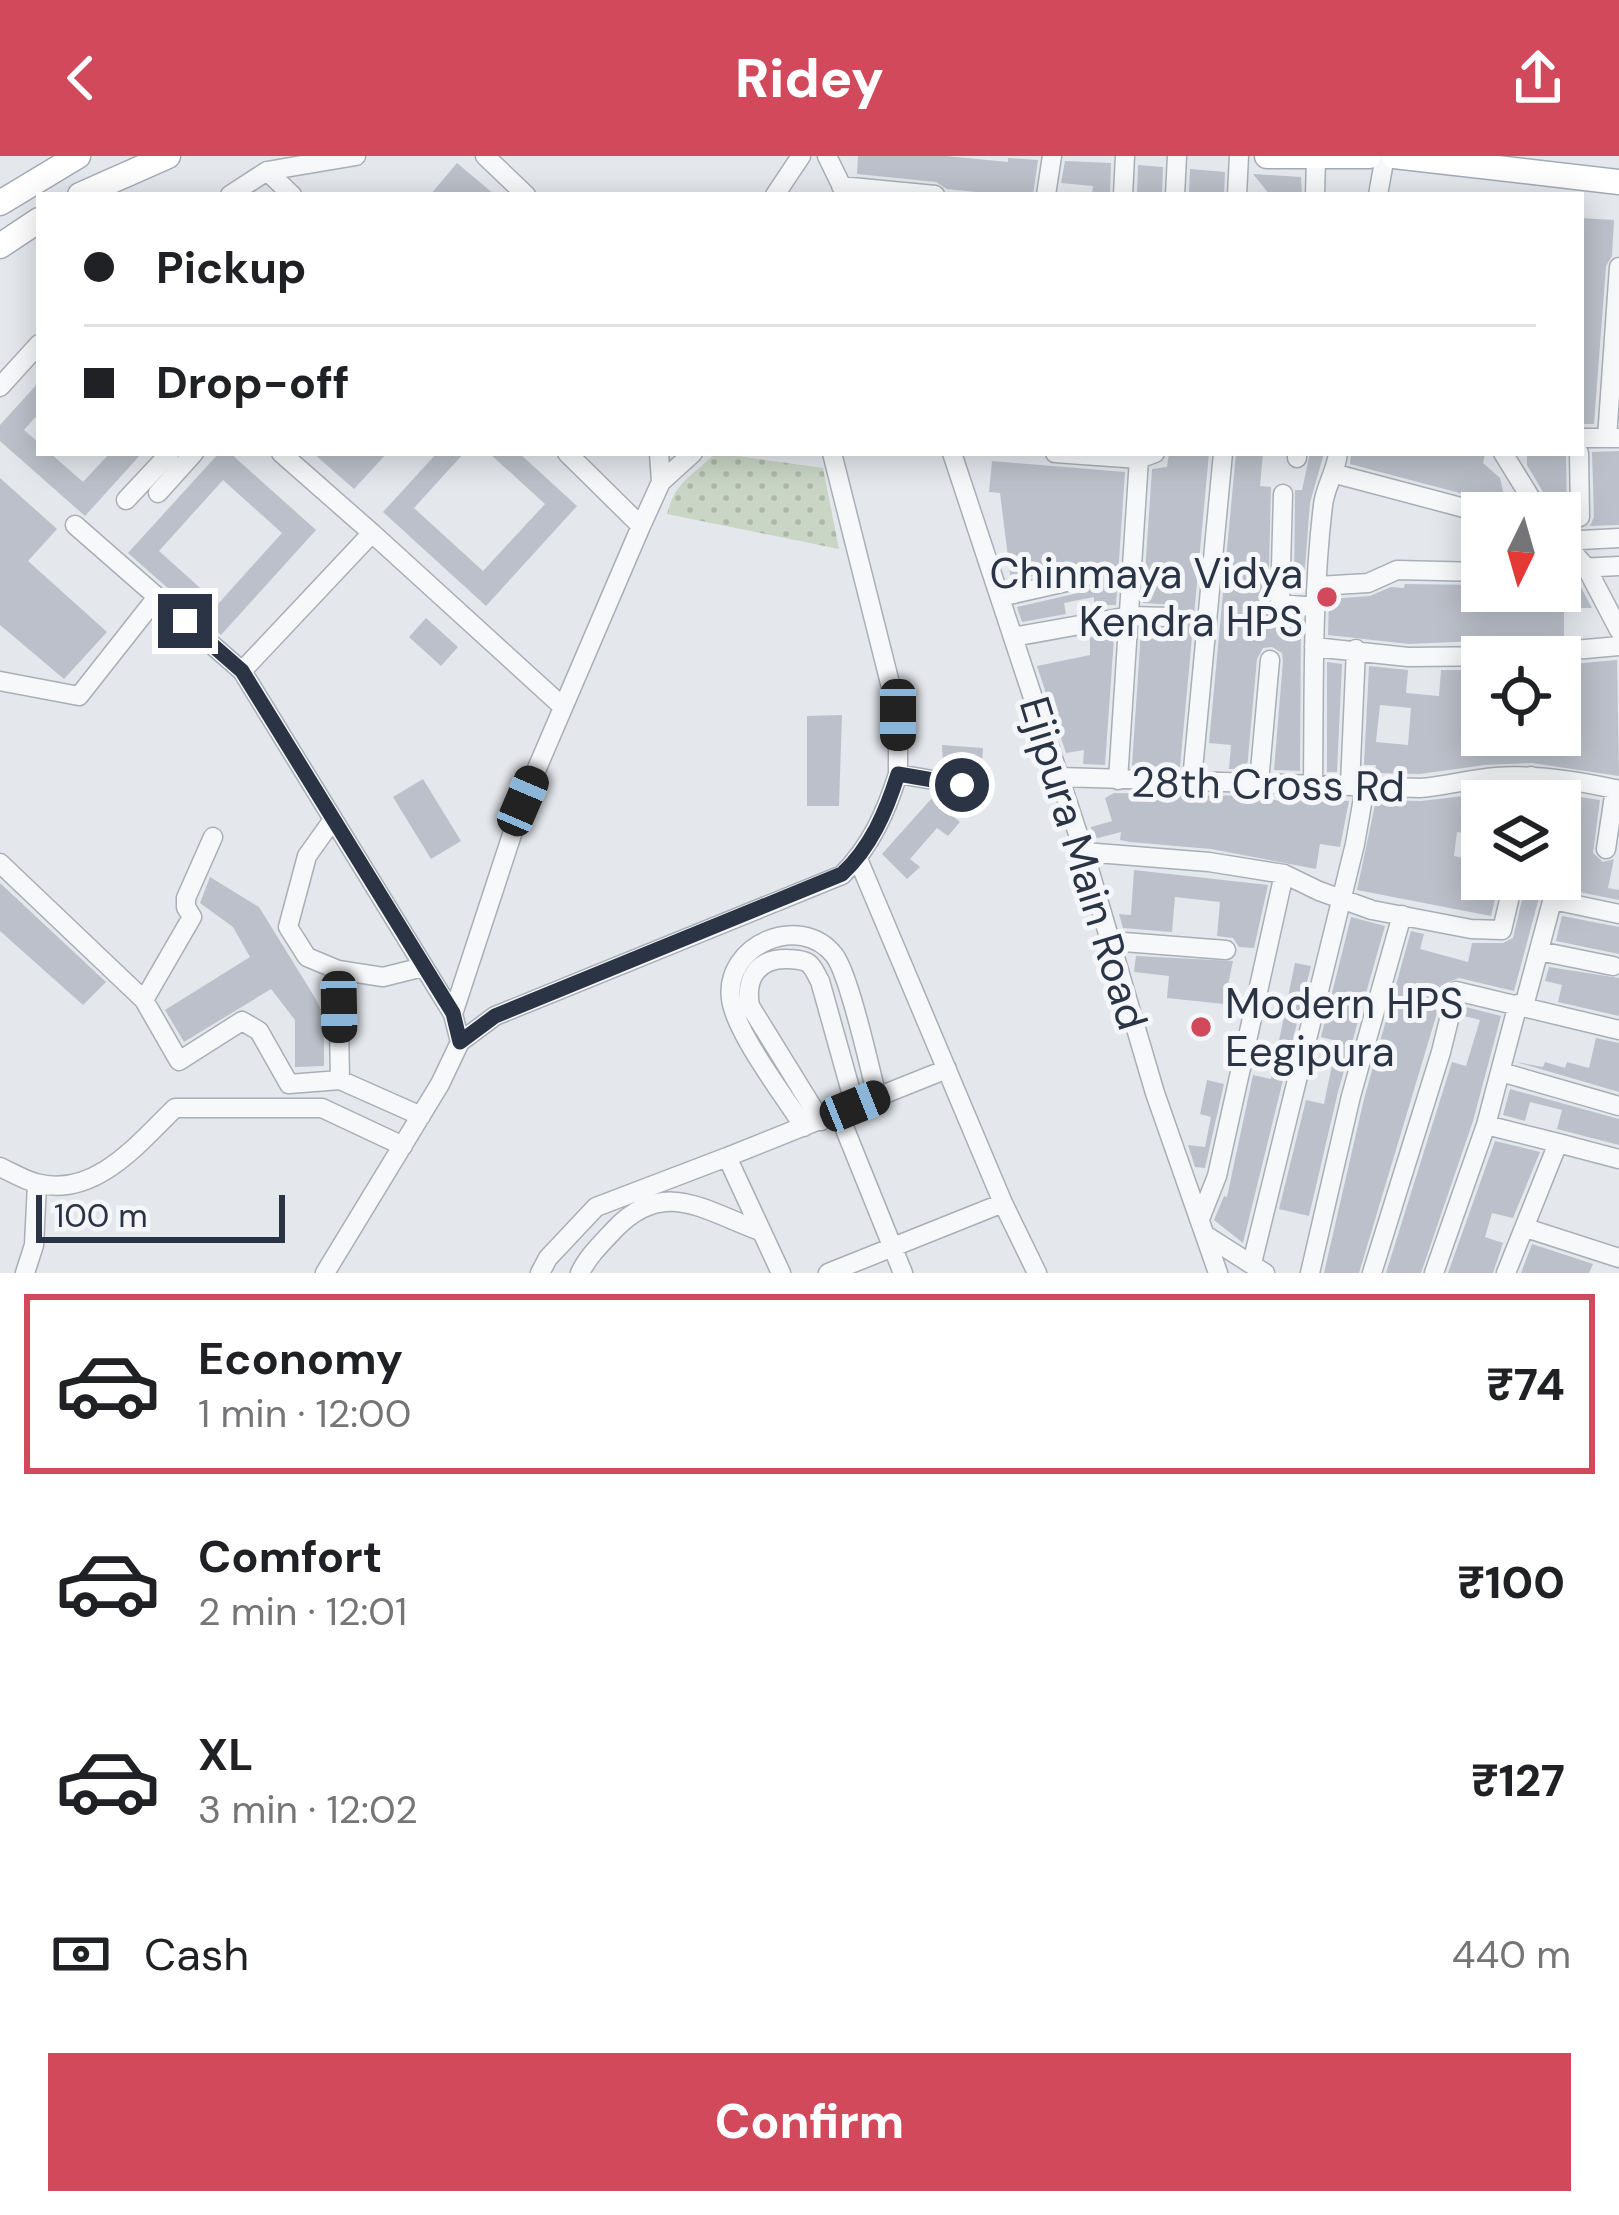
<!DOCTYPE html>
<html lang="en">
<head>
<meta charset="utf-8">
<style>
	:root { --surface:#fff; --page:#f6f6f6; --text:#202124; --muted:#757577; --line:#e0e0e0; --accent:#d1495b }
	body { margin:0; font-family:"DM Sans",sans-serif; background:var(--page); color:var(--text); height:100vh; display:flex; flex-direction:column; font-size:45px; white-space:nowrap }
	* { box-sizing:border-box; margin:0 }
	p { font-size:39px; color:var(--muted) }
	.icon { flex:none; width:66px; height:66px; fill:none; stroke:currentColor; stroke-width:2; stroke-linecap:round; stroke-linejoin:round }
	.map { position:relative; height:1117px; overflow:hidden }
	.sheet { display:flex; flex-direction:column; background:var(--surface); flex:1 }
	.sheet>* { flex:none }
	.banner { position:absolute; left:36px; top:36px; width:1548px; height:264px; border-radius:0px; box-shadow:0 6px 30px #0003; display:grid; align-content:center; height:264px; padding:0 48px; background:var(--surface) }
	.needle { width:78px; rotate:185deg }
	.buttons { position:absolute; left:1461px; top:336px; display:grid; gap:24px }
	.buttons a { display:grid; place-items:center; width:120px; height:120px; border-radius:0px; background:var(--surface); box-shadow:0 6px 30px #0003; font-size:60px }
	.scale { position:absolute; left:36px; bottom:30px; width:249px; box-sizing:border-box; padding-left:12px; border:6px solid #2b3445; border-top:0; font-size:33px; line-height:42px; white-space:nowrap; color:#2b3445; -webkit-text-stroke:9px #f4f6f9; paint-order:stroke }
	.end { position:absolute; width:54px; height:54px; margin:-27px; border:15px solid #2b3445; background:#fff; box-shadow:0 0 0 6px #fff }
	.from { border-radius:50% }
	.car { position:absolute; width:36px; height:72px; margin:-36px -18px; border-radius:15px; box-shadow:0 0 9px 3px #0007; background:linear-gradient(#222 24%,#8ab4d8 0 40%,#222 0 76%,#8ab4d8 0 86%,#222 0) }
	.banner b { display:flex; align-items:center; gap:42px; height:114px; font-size:45px }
	.banner b+b { border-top:3px solid var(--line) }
	.banner i { width:30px; height:30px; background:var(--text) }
	ul { padding:21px 0 0; list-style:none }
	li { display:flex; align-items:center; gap:36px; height:180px; margin:0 24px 18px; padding:0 24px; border:6px solid transparent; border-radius:0px }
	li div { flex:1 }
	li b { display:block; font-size:45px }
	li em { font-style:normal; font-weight:800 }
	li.active { border-color:var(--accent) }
	li>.icon { width:108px; height:108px; stroke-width:1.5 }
	.pay { display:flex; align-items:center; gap:30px; height:132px; padding:0 48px; font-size:45px }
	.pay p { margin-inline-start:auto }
	.cta { display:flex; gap:24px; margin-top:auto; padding:24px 48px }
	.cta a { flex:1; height:138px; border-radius:0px; background:var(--accent); color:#fff; font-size:48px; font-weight:800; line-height:138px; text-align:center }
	header { display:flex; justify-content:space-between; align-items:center; height:156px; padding:0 48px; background:var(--accent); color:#fff; font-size:54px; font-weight:800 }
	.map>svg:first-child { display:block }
</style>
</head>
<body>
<header><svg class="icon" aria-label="back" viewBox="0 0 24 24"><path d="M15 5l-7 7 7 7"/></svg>Ridey<svg class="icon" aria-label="share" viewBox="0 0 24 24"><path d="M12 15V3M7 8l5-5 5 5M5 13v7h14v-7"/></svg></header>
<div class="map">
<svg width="1619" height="1117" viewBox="0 0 1619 1117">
	<defs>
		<pattern id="grass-dots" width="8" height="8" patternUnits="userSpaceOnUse" patternTransform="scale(3)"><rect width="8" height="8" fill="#c9d6c5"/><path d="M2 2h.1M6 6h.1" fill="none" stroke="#adb8ab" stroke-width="1.8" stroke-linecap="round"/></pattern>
	</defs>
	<rect width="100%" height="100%" fill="#e4e7ec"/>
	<path fill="url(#grass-dots)" d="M715,297L823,312L839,393L667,358C677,322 691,323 715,297Z"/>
	<path fill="#bbc0ca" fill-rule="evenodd" d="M858,0H946L1008,6V2L1038,4L1033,39H1004L947,33L936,26L857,18Z
		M1065,5L1111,7L1110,39H1092L1093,30L1061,27Z
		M457,7L495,39H430Z
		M1138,9L1163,11L1162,39H1137Z
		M1190,13L1225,16L1224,39H1189Z
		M1253,18L1301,21L1302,39H1270Z
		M1581,62L1614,64L1612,100L1606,110L1594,268H1581Z
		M39,226V257L24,274L39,287V297H50L83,326L110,297H142L85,360L0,285V269Z
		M1619,295V369L1590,370L1594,361L1592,296Z
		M219,297H230L316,374L221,479L128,397ZM223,324L282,377L218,448L159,395Z
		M313,297H387L354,333Z
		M437,297H464L414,352L483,415L545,348L489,297H519L577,350L486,450L383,356Z
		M1169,297H1209L1180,611L1132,610L1141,474L1175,473L1183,463L1176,449L1143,447L1152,313L1167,311Z
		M1236,297H1263L1260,330L1271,331L1268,453L1278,461L1301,463L1300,615L1274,614L1283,505L1282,497L1272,491L1263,492L1257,503L1247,613H1229L1231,589L1209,587Z
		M1310,297H1324L1310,347L1303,436H1294L1295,334H1302Z
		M1351,297H1485L1483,307L1500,322L1508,356L1496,353L1486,344L1350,308Z
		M1527,297H1566L1567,361L1571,371L1560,369V357H1553V342L1546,341L1527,309Z
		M992,305L1125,316L1116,449H1094V441L1064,447L1066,458L1022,466L1017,451L1087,435L1094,431L1097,420L1093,412L1082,409L1011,425L1000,337L989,336Z
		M0,322L57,373L28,405L107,476L64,523L0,469Z
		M1560,426H1578L1592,452H1564V481L1409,488L1328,479L1329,443L1370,440L1391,431L1404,432L1405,428L1479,429L1478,451L1519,450V435H1560Z
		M426,462L458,491L441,510L409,481Z
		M1090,481L1114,482L1105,609L1083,608L1084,594L1066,597L1037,510L1090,499Z
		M1617,504L1619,620L1532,607L1485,609L1420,618L1375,617L1376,609H1364L1369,510L1408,514L1406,537L1439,540L1441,514H1482V579H1565L1568,540H1560V509ZM1380,549L1411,552L1408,589L1376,586Z
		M1327,506L1342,508L1337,616H1327Z
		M842,559L839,650H807V560Z
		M942,589L983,592L980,637L973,636L974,623L963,615V611L943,609Z
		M423,623L461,685L431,703L393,641Z
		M1515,634L1514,645H1482V680L1457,676L1454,700L1482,706V723H1500L1491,760L1357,734L1376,644L1421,645Z
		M1542,635L1600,644L1593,697L1603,706L1614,703L1608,732L1619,734V744L1569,734L1571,718L1560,710V645H1541Z
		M1114,637L1244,640L1297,647L1298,642L1349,645L1340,691L1320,688L1316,713L1211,693L1130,686L1120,684L1121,676L1094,683L1091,671L1112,665L1105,642Z
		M932,642L960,666L948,680L937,672L910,703L920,711L907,723L882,698Z
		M1134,714L1268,729L1254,792L1239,791L1233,782L1217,780L1220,746L1175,741L1172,776L1123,772L1119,758L1131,759Z
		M210,721L259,751L314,840L324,859V910L295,911V864L271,833L184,886L165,854L250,801L233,771L200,747Z
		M1527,723H1544L1514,835L1459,822L1446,827L1359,1117H1324L1364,943L1411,775L1424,778L1420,793L1468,806L1472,787H1503L1513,782Z
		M0,727L106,826L83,849L0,775Z
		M1562,760L1619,771V798L1556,785Z
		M1351,761L1385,770L1338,936L1309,1060L1279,1053L1306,944L1324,948L1337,885L1321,881Z
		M1136,800L1233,805L1224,848L1167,842L1169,820L1134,816Z
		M1295,807L1311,810L1243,1087L1214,1064L1224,1040L1227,1041L1253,919L1271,923Z
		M1549,811L1619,822V860L1558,846L1562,829L1545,825Z
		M1466,851L1501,860L1473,965L1421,1117H1386L1452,906L1466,910L1480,864L1464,860Z
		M1596,882L1619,887V936L1516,906L1543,911L1545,906L1565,912L1567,906L1589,912Z
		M1207,924L1224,928L1205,1012L1195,1011L1188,989L1205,991L1211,961L1200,958Z
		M1510,933L1619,963V989L1557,973L1562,954L1530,946L1525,965L1503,959Z
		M1495,985L1540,996L1513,1062L1492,1057L1485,1081L1503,1087L1493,1117H1448Z
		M1532,1088L1593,1108L1589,1117H1521Z"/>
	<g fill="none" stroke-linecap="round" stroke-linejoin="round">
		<defs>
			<path id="minor" d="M485,0L526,39
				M827,0L846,39
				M267,15L356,0
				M841,30L935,39
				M230,39L267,15L292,39
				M775,39L801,0
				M1046,39L1052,0
				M1123,39L1125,0
				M1175,39L1177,0
				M1237,39L1239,0
				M1315,39L1316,3
				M1378,39L1385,0
				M0,231L39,188
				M1581,282H1618
				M1607,282L1619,111
				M281,297L372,377
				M567,297L641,370L661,326L693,297
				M659,297L661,326
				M832,297L898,559V618
				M952,297L1084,696L1155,937L1218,1117
				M1055,297L1139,303L1155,297
				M1503,297L1540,357
				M1579,297L1580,361
				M1297,302V297
				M1336,318L1483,357
				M158,337L194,297
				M1283,338L1280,448L1316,451
				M126,344L170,297
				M75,369L242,515
				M1560,382L1586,411L1619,474
				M1562,385L1619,382
				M1560,413L1619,410
				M1318,430L1368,427L1397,414L1482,416
				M1000,441L1084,422
				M1013,481L1130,460L1170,461
				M1314,491L1408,501L1509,500L1619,490
				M0,525L79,540L157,441
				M1060,621L1420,632C1446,630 1470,623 1496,621C1536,618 1580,625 1619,634
				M1118,624L1139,303
				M1192,624L1223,297
				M1259,626L1270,504
				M1313,627C1314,534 1312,441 1323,349C1325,331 1336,316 1338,297
				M1350,629L1356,493
				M1527,645L1531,620
				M332,665L307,700L288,771L307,801L338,814
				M213,681L186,742V751L192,761L144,844L179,905L242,865L259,875L289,928L340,924
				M1606,693L1615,633
				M1084,696L1209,706L1284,718L1319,735L1372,754L1471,773L1502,774L1514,723
				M858,703L1003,1047L1037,1117
				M0,707L144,844
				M1553,744L1619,758
				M1111,785L1226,794
				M1539,795L1613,810
				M1524,850L1558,723
				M453,858L523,645L641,370
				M460,886L453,858L242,515L372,377L562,550
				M1501,916L1619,950
				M838,956L903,1117
				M421,960L340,924L338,814L383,821L423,811
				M821,965L750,850C745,823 757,802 788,803C792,803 804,804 808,807C814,811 816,819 820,825L855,950
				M1486,969L1558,987L1506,1117
				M804,971C785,941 735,876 731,843C724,789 800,756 834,799C849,817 870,913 877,941
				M1558,987L1619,1003
				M0,1011C11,1016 24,1024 36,1027C94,1043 138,988 175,952H322L403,990
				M1200,1063L1217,1020L1284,718
				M1526,1072L1619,1102
				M1207,1080L1265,1117
				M1252,1107L1355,688L1365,631
				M25,1117L34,1089L37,1028
				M325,1117L440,928L460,886L495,860L842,719C871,690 886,656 898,618L962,629
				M540,1117L548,1102L596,1051L727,1001
				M580,1117C588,1100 602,1087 615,1073C664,1022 703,1054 760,1075
				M781,1117L727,1001L947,913
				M828,1117L1003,1047
				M1310,1117L1351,940L1402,759
				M1372,1117L1441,896L1456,835L1619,874
				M1434,1117L1486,969L1518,848"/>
			<path id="major" d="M1267,0H1369
				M1394,0L1619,26
				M80,39L168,0
				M0,47L78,0
				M0,90L39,64"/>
		</defs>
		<use href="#minor" stroke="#a9aeb7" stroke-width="21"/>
		<use href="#major" stroke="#a3abb8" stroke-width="27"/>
		<use href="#minor" stroke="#f7f8fa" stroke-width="18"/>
		<use href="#major" stroke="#fff" stroke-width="24"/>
	</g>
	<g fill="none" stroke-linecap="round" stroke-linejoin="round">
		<path stroke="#2b3445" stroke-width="15" d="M185,465L242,515L453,857L460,886L495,860L842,718C871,691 886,656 898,618L962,629"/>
	</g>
	<g fill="#d1495b" stroke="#f4f6f9" stroke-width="4.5">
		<circle cx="1327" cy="441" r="12"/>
		<circle cx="1201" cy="871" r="12"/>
	</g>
	<g text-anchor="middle" stroke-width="10" stroke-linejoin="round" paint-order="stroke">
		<g font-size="42" fill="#2b3445" stroke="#f4f6f9" text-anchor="end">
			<text x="1303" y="432">Chinmaya Vidya<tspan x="1303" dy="48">Kendra HPS</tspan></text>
			<text x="1225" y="862" text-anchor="start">Modern HPS<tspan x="1225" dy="48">Eegipura</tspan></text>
		</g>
		<g font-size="42" fill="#2b3445" stroke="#f4f6f9">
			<text transform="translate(1268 628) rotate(1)" y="15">28th Cross Rd</text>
			<text transform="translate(1084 707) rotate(73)" y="15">Ejipura Main Road</text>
		</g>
	</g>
</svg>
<div class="buttons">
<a><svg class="needle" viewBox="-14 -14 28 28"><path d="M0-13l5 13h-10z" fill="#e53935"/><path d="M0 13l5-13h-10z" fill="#757577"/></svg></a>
<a><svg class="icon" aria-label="locate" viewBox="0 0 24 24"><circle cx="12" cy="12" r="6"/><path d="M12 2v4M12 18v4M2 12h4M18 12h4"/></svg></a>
<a><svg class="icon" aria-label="layers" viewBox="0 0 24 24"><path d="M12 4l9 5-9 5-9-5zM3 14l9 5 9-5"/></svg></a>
</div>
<div class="scale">100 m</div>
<i class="end from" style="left:962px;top:629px"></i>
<i class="end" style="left:185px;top:465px"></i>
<i class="car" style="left:898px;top:559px;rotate:180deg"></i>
<i class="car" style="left:523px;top:645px;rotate:23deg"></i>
<i class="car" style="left:339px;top:851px;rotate:179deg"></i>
<i class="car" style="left:855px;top:950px;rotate:68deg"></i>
<div class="banner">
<b><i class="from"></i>Pickup</b>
<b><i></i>Drop-off</b>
</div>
</div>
<section class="sheet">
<ul>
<li class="active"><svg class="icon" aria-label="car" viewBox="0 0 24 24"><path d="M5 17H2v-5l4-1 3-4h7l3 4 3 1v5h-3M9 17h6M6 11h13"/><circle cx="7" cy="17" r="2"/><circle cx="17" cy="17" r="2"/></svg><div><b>Economy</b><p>1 min · 12:00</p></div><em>₹74</em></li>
<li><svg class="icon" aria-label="car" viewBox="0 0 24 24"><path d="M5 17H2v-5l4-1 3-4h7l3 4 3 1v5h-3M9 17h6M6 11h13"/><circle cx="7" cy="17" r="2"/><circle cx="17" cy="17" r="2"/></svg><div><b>Comfort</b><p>2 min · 12:01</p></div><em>₹100</em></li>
<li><svg class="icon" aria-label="car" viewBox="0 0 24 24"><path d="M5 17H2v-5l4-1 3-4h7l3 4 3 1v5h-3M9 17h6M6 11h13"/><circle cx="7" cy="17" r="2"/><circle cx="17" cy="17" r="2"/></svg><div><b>XL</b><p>3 min · 12:02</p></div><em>₹127</em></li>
</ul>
<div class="pay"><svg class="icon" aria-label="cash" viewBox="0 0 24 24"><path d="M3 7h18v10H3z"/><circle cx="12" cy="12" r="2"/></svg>Cash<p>440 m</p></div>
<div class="cta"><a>Confirm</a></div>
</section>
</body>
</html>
